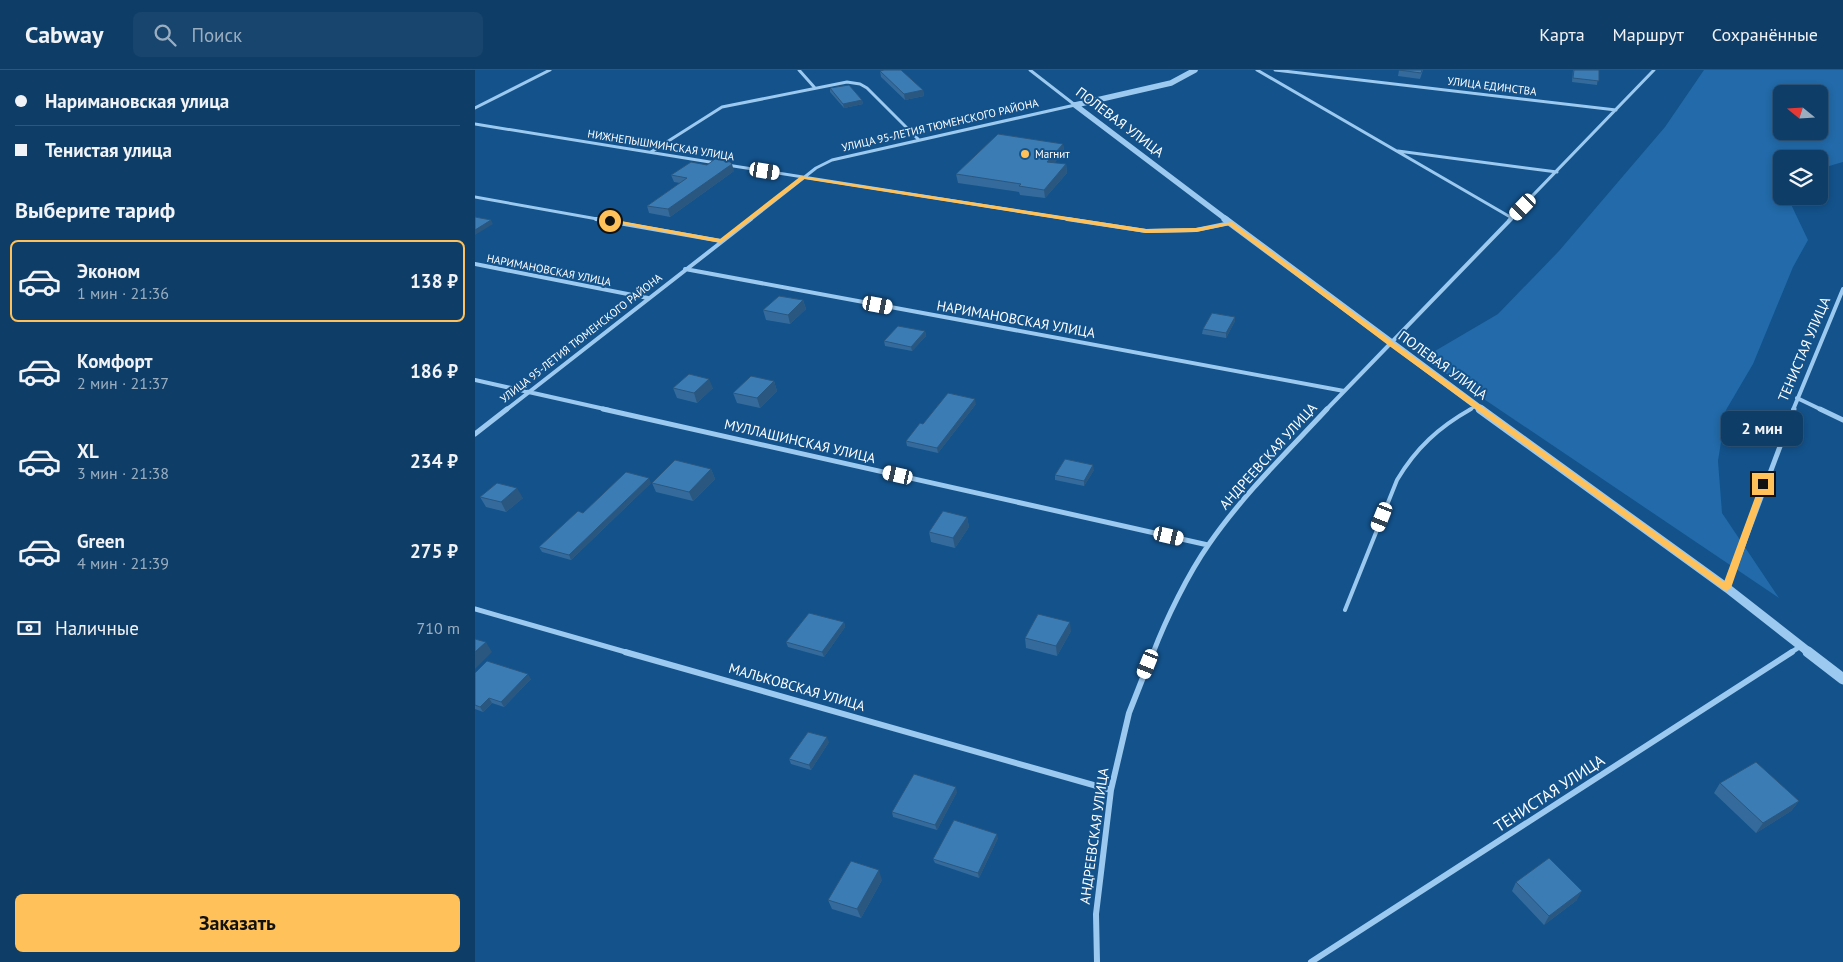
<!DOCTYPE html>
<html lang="ru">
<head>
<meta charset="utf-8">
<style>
	:root { --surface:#0e3e68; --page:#17456e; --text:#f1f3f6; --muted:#9baec0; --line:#2e577c; --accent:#ffc25a }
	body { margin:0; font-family:"PT Sans",sans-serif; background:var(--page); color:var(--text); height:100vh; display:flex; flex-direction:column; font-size:19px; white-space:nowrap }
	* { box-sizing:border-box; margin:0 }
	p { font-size:16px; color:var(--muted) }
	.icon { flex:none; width:28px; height:28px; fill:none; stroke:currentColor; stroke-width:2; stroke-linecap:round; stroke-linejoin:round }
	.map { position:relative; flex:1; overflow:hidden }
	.sheet { display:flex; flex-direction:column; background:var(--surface); width:475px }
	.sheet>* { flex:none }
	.banner { display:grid; align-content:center; height:110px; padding:0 15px; background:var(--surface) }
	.needle { width:32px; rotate:288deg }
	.fabs { position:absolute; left:1298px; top:15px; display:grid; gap:10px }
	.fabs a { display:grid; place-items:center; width:55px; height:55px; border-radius:8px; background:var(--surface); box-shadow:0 2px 8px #0003,0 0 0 1px var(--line); font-size:25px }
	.end { position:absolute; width:22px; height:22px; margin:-11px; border:6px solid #ffc25a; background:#111; box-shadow:0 0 0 2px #111 }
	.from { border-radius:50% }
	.bubble { position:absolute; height:35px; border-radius:8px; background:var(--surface); box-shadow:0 2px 8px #0003,0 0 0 1px var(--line); font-size:16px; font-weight:600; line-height:35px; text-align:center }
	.car { position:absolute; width:15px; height:30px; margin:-15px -8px; border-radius:6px; box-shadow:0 0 4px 1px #0007; background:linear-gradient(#fff 24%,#345 0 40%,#fff 0 76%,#345 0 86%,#fff 0) }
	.banner b { display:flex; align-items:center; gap:18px; height:48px; font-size:19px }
	.banner b+b { border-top:1px solid var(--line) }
	.banner i { width:12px; height:12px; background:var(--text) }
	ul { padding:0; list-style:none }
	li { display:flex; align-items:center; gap:15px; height:82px; margin:0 10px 8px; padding:0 5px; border:2px solid transparent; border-radius:8px }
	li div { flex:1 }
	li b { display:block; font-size:19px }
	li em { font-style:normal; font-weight:600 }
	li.current { border-color:var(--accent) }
	li>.icon { width:45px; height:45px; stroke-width:1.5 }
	h2 { padding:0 15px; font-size:22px; line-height:60px }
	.pay { display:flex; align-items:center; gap:12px; height:55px; padding:0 15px; font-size:19px }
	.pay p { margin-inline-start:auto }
	.action { display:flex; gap:10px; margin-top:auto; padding:10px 15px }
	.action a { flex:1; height:58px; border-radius:8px; background:var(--accent); color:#111; font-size:20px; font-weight:600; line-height:58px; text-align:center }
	header { display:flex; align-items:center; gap:30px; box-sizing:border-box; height:70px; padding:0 25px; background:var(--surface); border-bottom:1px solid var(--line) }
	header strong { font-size:24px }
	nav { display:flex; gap:28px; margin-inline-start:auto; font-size:18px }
	.search { width:350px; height:45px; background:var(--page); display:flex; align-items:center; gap:12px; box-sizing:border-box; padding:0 18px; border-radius:8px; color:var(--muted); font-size:19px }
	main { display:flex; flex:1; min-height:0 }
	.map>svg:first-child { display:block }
</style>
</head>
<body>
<header>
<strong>Cabway</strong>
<div class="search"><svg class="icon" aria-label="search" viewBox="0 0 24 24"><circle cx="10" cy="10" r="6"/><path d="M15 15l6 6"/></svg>Поиск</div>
<nav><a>Карта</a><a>Маршрут</a><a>Сохранённые</a></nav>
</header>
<main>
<section class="sheet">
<div class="banner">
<b><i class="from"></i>Наримановская улица</b>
<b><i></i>Тенистая улица</b>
</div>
<h2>Выберите тариф</h2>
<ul>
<li class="current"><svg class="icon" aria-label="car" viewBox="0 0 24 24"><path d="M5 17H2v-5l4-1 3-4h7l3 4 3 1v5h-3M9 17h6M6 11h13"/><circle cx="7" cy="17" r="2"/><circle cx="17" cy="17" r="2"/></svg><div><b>Эконом</b><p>1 мин · 21:36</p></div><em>138 ₽</em></li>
<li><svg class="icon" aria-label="car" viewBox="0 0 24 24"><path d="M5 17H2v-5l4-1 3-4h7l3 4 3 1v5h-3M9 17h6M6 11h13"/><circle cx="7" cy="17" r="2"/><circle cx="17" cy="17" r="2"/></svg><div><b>Комфорт</b><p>2 мин · 21:37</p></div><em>186 ₽</em></li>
<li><svg class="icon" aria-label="car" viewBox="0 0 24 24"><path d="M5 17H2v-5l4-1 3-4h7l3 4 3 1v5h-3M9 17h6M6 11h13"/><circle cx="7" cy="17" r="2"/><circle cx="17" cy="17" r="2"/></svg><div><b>XL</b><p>3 мин · 21:38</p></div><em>234 ₽</em></li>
<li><svg class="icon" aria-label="car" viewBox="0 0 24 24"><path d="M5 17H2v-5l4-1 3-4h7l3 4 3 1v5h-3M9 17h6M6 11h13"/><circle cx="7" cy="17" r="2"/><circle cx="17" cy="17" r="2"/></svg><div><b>Green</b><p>4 мин · 21:39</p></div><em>275 ₽</em></li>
</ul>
<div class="pay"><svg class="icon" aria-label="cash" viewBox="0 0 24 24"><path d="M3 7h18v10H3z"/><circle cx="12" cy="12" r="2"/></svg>Наличные<p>710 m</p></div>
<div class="action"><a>Заказать</a></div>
</section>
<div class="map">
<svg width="1368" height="892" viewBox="0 0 1368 892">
	<rect width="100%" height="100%" fill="#13528b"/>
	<path fill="#226aa9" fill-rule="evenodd" d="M1229,0H1368V92L1344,99V89H1306V126H1312L1333,170L1318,197L1278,294L1251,340L1243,391L1247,443L1304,528L948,288L1023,244L1084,181L1190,57ZM1306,24H1344V61H1306Z"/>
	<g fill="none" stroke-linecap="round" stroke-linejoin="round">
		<path stroke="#9bc9f0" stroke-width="3" d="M994,340L1001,336"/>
		<path stroke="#9bc9f0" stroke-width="4" d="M870,540L922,410C941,378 964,357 996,339"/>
		<path stroke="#9bc9f0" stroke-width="3" d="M324,0L340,18
			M555,0L600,35
			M782,0L1037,148
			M800,0L1141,40
			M0,38L75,0
			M0,54L241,93
			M923,81L1082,102
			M176,82L247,37L372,12L385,14L392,18L443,69
			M252,95L600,150
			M0,127L128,150
			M275,150L341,98L357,90L600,35
			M1034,150L1179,0"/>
		<path stroke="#9bc9f0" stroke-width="4" d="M121,149L246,171
			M592,149L671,161L721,160L755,153
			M0,194L173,228
			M210,199L869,321
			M0,310L134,340
			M1322,328L1347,340
			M31,340L276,149
			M851,340L1036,149
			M1318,340L1368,219"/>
		<path stroke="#9bc9f0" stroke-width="5" d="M128,339L733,475
			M1345,339L1368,350
			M0,364L32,339
			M1252,518L1319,339
			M0,539L154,583
			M678,583C691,549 713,504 734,474C768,425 811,383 852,339
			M1315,583L1326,576"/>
		<path stroke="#9bc9f0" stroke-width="6" d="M150,582L636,720
			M622,892L621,844L636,720L654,643L678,582
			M836,892L1317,582"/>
		<path stroke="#9bc9f0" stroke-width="5.5" d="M600,35L752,150
			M600,35L696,13L720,0"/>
		<path stroke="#9bc9f0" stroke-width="7" d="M750,149L1007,340"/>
		<path stroke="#9bc9f0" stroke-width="9" d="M1005,339L1252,518L1335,583"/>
		<path stroke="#9bc9f0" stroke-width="11" d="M1333,582L1368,609"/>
	</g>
	<path fill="#346b9c" d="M924,0H948L945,9L923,6Z
		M1098,0H1124L1122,15L1097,12Z
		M405,1L448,20L449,26L430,30L406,7Z
		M355,18L387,30L388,34L369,38L355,22Z
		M588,74L589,82L579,93L591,94L592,103L570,128L545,125L544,122L483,113L481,104Z
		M259,101L195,147L174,143L172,136L205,113L199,112L196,105Z
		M328,230L331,239L315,254L291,250L288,240Z
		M760,247V251L751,268L727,264L728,259Z
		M450,261L451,266L437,281L410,276L409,271Z
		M299,311L302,321L285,338L262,333L258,323Z
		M198,318H238L222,333L202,328Z
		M501,334L463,383L432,376L431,371L448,354Z
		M236,399L240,409L218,431L181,422L177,413Z
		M619,400L609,416L580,410V405Z
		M176,413L96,490L67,482L64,477L108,443Z
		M5,427L48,428L31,442L11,437Z
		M492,447L494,457L480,478L456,472L454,462Z
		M369,552L370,557L349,587L313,577L311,572Z
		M596,561L582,586L551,578L550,568Z
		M0,603L56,609L29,637L17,633L8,642L0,639Z
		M354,672L336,700L316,694L314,689Z
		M1245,713L1324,731L1316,741L1281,763L1239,723Z
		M482,722L462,760L418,747L417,742Z
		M523,768L504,808L460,793L458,789Z
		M407,810L386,848L357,839L353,830Z
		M1041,812L1102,830L1069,855L1037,821Z"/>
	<path fill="#2a577f" d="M448,20L449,26L430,30L429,24Z
		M387,30L388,34L369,38L368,34Z
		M588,74L589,82L572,100V92Z
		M257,94L259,101L195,147L193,139Z
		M591,94L592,103L570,128L569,120Z
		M16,150L18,154L0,165V160Z
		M328,230L331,239L315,254L313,245Z
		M760,247V251L751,268V263Z
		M450,261L451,266L437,281L436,277Z
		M234,309L238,318L222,333L219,323Z
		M299,311L302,321L285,338L282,328Z
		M500,329L501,334L463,383L462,378Z
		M618,395L619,400L609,416V411Z
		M236,399L240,409L218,431L214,422Z
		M174,408L176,413L96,490L94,485Z
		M42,418L48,428L31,442L26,432Z
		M492,447L494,457L480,478L478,468Z
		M369,552L370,557L349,587L347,582Z
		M595,552L596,561L582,586L581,576Z
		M11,572L17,582L0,599V582Z
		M53,604L56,609L29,637L26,632Z
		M14,628L17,633L8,642L5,637Z
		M352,667L354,672L336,700L334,695Z
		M481,717L482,722L462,760L460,755Z
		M1324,731L1316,741L1281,763L1288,753Z
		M522,764L523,768L504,808L503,803Z
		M404,800L407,810L386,848L382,839Z
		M1107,821L1102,830L1069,855L1074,846Z"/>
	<path fill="#3c7cb5" stroke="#2a577f" d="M409,0H426L448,20L429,24L405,1Z
		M924,0H947L946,3Z
		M1099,0H1124V11L1098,8Z
		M374,15L387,30L368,34L355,18Z
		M523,64L588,74L572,92L591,94L569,120L544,116L546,114L481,104Z
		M240,89L255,92L257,94L193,139L172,136L212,108L196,105L216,92L232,95Z
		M0,147L16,150L0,160Z
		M304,226L328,230L313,245L288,240Z
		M737,243L760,247L751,263L728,259Z
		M423,256L450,261L436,277L409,271Z
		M214,304L234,309L219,323L198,318Z
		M276,306L299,311L282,328L258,323Z
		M473,323L500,329L462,378L431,371L445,353L448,354Z
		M590,389L618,395L609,411L580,405Z
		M200,390L236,399L214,422L177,413Z
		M151,402L174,408L94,485L64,477L103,441L108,443Z
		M22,413L42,418L26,432L5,427Z
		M468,441L492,447L478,468L454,462Z
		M334,543L369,552L347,582L311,572Z
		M563,544L595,552L581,576L550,568Z
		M0,569L11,572L0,582Z
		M12,591L53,604L26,632L14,628L5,637L0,635V603Z
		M333,662L352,667L334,695L314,689Z
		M1281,692L1324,731L1288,753L1245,713Z
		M439,704L481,717L460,755L417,742Z
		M479,750L522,764L503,803L458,789Z
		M1074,788L1107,821L1074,846L1041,812Z
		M376,791L404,800L382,839L353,830Z"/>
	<path fill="#ffc25a" d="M326,106L671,159L721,158L757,152L918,272L1249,512L1285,414L1291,413L1292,414L1256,518L1252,521L1249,520L913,275L754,155L721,162L671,163L329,109L246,173L132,151L135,149L245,169Z"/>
	<circle fill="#ffc25a" stroke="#13528b" stroke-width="2" cx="550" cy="84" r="5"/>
	<g text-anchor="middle" stroke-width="4" stroke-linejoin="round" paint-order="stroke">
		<g font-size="11" fill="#fff" stroke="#13528b">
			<text transform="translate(1017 16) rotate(7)" y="4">УЛИЦА ЕДИНСТВА</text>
			<text transform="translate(465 55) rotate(-13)" y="4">УЛИЦА 95-ЛЕТИЯ ТЮМЕНСКОГО РАЙОНА</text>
			<text transform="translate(186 75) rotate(9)" y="4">НИЖНЕПЫШМИНСКАЯ УЛИЦА</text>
			<text transform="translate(74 200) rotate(11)" y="4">НАРИМАНОВСКАЯ УЛИЦА</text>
			<text transform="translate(106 268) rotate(-38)" y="4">УЛИЦА 95-ЛЕТИЯ ТЮМЕНСКОГО РАЙОНА</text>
		</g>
		<g font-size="11" fill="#fff" stroke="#13528b" text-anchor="start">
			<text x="560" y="88">Магнит</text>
		</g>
		<g font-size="14" fill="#fff" stroke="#13528b">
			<text transform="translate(645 52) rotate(37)" y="5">ПОЛЕВАЯ УЛИЦА</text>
			<text transform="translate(541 249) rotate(10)" y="5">НАРИМАНОВСКАЯ УЛИЦА</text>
			<text transform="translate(1329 279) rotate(-67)" y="5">ТЕНИСТАЯ УЛИЦА</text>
			<text transform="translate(968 295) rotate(36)" y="5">ПОЛЕВАЯ УЛИЦА</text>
			<text transform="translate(325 371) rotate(13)" y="5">МУЛЛАШИНСКАЯ УЛИЦА</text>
			<text transform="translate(793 386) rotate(-48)" y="5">АНДРЕЕВСКАЯ УЛИЦА</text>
			<text transform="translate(322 617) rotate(16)" y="5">МАЛЬКОВСКАЯ УЛИЦА</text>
			<text transform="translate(619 766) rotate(-82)" y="5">АНДРЕЕВСКАЯ УЛИЦА</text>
		</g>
		<g font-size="16" fill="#fff" stroke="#13528b">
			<text transform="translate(1074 723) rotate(-33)" y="6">ТЕНИСТАЯ УЛИЦА</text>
		</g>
	</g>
</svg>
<div class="fabs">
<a><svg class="needle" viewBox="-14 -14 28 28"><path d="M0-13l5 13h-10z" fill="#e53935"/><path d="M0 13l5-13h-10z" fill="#9baec0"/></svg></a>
<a><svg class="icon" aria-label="layers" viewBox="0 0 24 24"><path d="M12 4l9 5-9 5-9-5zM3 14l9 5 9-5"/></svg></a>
</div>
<i class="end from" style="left:135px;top:151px"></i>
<i class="end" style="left:1288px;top:414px"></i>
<div class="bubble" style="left:1246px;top:341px;width:82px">2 мин</div>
<i class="car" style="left:290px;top:101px;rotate:99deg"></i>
<i class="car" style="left:1048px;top:137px;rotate:224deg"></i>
<i class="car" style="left:403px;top:235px;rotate:101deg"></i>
<i class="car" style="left:423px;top:405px;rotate:283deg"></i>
<i class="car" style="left:907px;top:447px;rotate:202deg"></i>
<i class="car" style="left:694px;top:466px;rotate:103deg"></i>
<i class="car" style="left:673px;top:594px;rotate:202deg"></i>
</div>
</main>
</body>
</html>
